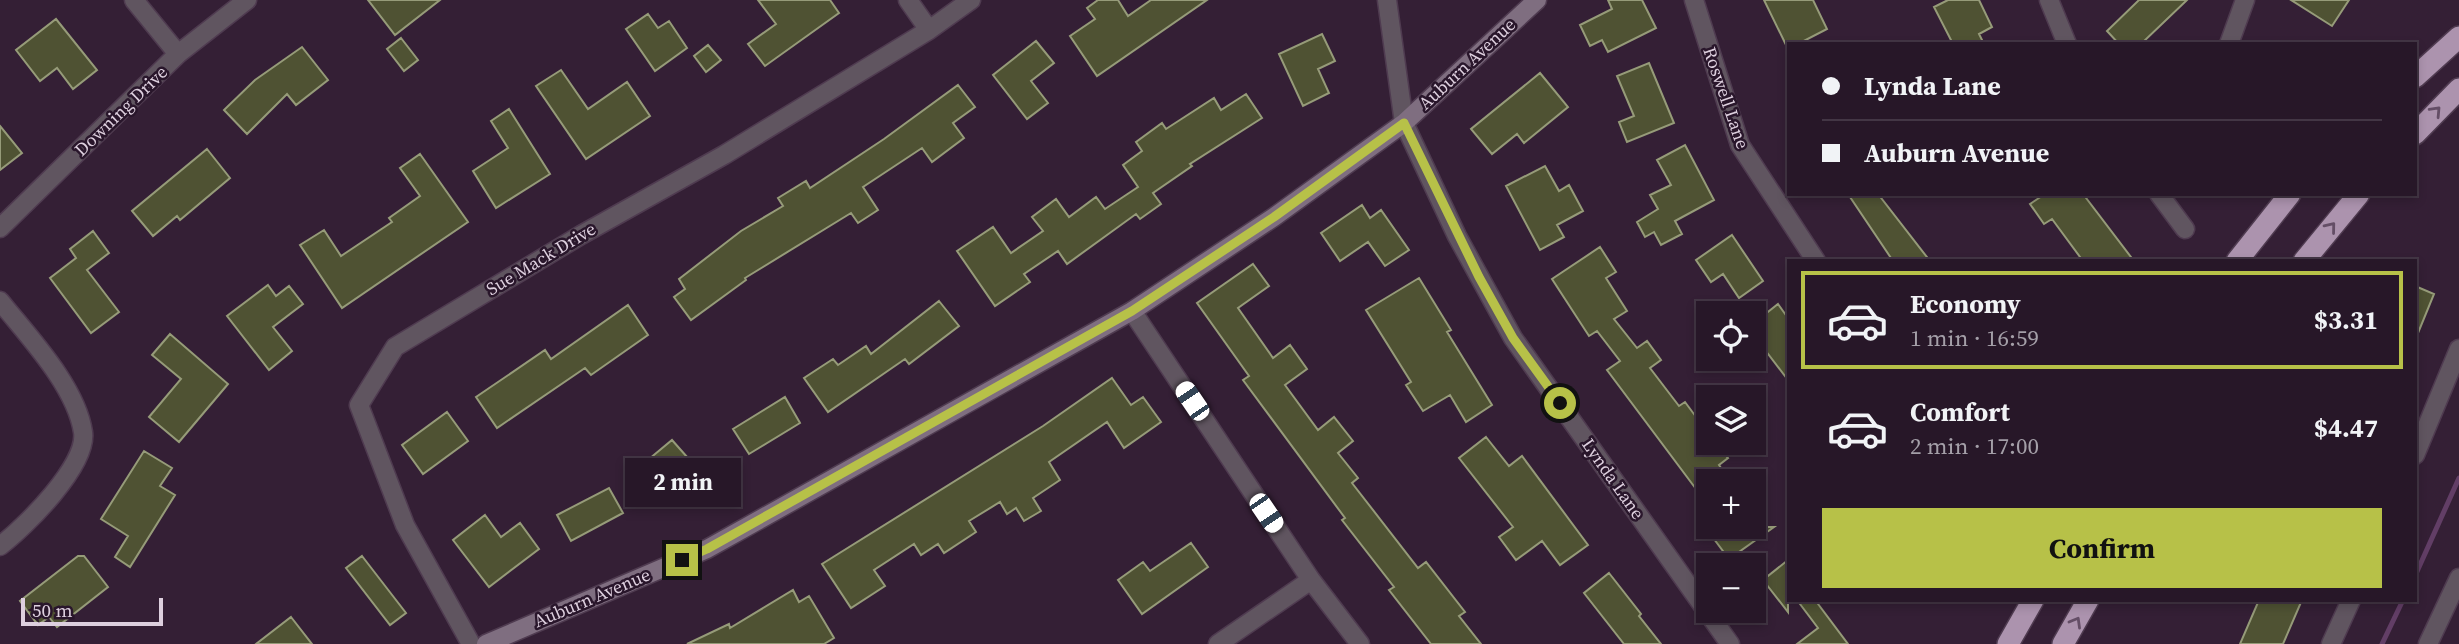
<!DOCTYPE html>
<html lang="en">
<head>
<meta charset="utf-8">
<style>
	:root { --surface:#271728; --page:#2f2030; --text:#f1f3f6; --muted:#a49fa8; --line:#433645; --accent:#b7c148 }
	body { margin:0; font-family:"Source Serif 4",serif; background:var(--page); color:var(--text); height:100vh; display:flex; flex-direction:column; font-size:26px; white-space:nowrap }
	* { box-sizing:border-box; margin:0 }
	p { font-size:23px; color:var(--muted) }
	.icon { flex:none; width:38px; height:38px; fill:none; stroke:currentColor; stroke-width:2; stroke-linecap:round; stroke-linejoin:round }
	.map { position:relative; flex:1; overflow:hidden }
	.panel { position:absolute; left:1787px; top:259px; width:630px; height:343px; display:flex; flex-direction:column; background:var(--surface); border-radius:0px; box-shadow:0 4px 10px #0003,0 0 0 2px var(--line) }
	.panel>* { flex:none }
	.guide { position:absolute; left:1787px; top:42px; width:630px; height:154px; border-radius:0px; box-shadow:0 4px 10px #0003,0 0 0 2px var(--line); display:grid; align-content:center; height:154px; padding:0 35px; background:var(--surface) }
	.tools { position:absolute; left:1696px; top:301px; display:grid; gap:14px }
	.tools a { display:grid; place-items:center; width:70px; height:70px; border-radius:0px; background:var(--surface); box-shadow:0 4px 10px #0003,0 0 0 2px var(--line); font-size:35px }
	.scale { position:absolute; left:21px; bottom:18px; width:142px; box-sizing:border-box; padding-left:7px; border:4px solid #ddcfde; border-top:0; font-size:19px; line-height:24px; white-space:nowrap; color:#ddcfde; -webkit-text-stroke:5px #29162b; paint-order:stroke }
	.end { position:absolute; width:32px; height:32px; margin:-16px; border:9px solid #b7c148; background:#111; box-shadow:0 0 0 4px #111 }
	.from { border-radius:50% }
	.bubble { position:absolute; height:49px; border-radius:0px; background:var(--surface); box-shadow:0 4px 10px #0003,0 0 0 2px var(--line); font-size:23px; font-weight:700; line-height:49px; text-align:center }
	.car { position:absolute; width:21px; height:42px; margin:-21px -10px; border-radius:9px; box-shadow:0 0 5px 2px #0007; background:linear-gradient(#fff 24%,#345 0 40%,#fff 0 76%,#345 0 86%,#fff 0) }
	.guide b { display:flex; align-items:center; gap:24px; height:66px; font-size:26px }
	.guide b+b { border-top:2px solid var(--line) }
	.guide i { width:18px; height:18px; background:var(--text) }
	ul { padding:12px 0 0; list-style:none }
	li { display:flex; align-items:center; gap:21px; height:98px; margin:0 14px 10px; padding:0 21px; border:4px solid transparent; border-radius:0px }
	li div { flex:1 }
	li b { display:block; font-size:26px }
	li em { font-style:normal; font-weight:700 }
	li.selected { border-color:var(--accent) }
	li>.icon { width:63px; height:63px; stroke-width:1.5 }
	.button { display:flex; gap:14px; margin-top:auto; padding:14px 35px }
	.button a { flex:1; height:80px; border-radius:0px; background:var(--accent); color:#111; font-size:28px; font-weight:700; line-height:80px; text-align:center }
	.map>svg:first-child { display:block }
</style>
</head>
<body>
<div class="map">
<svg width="2459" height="644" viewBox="0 0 2459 644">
	<rect width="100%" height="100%" fill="#341f35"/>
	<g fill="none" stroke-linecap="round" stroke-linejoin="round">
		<path stroke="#623e66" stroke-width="5" d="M2415,576L2459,478
			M2382,644L2403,600"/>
	</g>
	<path fill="#4f5233" stroke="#969b79" stroke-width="2" d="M368,0H440L395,35Z
		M758,0H830L839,13L765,66L748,44L776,24Z
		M1098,0H1118L1128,16L1151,0H1207L1097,76L1070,36L1095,19L1087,8Z
		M1608,0H1642L1656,28L1608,52L1602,40L1590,46L1580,25L1612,9Z
		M1764,0H1813L1827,29L1798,44H1788V49Z
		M1948,0H1979L1992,27L1979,34L1984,44H1953L1934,7Z
		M2139,0H2187L2141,44H2119L2107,31Z
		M2291,0H2349L2332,26Z
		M648,14L658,28L669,21L687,48L655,71L626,29Z
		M56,19L97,70L73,89L57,68L40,81L16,50Z
		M1322,34L1335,61L1318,69L1329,93L1303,106L1279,54Z
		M401,38L418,60L404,71L387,49Z
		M1036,41L1054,63L1031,81L1048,103L1027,119L993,75Z
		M708,45L721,60L706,72L694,56Z
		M302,47L328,80L296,105L287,94L247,134L224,110L255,80Z
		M1649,63L1674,123L1627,142L1619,122L1634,116L1617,76Z
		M561,70L588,109L627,82L650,116L586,159L536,86Z
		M1540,73L1568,107L1524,143L1517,134L1492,154L1471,129Z
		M958,85L975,107L953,123L964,138L932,162L922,148L863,187L878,210L858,223L851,213L745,278L746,280L691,320L674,297L685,289L679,279L741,231L783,206L778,198L806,181L810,188L884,139Z
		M1246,94L1262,118L1190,164L1192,166L1153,193L1161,204L1140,219L1136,214L1067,264L1058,251L1024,274L1030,282L995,306L957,251L993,227L1011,253L1043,231L1032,217L1056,199L1069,217L1096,197L1105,209L1138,187L1123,165L1142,151L1136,142L1162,123L1166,129L1214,98L1221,110Z
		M509,109L550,174L496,208L473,171L508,148L491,121Z
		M0,126L22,153L0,170Z
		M1685,145L1714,200L1675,221L1682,234L1661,245L1654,232L1645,237L1637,222L1658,209L1650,195L1671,185L1657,160Z
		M207,149L230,178L180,220L177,216L153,236L132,211Z
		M420,154L468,222L342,308L300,245L324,230L341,256L392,222L389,218L420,196L400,168Z
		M1545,166L1559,191L1569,185L1583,211L1557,225L1564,237L1540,250L1506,186Z
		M1848,194H1878L1930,261H1893Z
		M2045,194H2083L2134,261H2083L2052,219L2044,224L2030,204Z
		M1362,205L1370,218L1381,210L1409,250L1385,266L1368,242L1340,261L1321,233Z
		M93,231L109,253L87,270L119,312L91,333L50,278L76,258L70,249Z
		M1732,235L1763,281L1739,298L1723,274L1711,282L1696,260Z
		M1600,247L1616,272L1606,278L1627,311L1614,319L1637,348L1647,341L1661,360L1650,368L1679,406L1685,402L1708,433V443H1715L1728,458L1719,465L1730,481H1708V505L1607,370L1620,361L1597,331L1589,336L1552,279Z
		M1253,264L1269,286L1238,308L1273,358L1290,345L1307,369L1285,385L1318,430L1334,417L1353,441L1338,453L1358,478L1352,483L1418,568L1426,562L1465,612L1459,616L1481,644H1431L1389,590L1394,587L1342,520L1345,518L1243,380L1249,376L1197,303Z
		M1419,278L1451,330L1447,332L1492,405L1466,422L1450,395L1423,411L1406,385L1411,382L1366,310Z
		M268,285L276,296L289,286L303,304L273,327L292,351L269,370L227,316Z
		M2415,286L2434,294L2416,338H2415Z
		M939,301L959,326L909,364L905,359L828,412L804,378L833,359L838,365L866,346L871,354Z
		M1778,304L1788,318V380L1765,350L1754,359V323Z
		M628,305L648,335L591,375L585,368L497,428L476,397L545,350L551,359Z
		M170,334L228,384L179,442L149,417L181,379L152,355Z
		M1112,378L1131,405L1143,397L1161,422L1124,448L1107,422L1049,462L1060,480L1033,498L1041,511L1024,521L1016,508L1007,514L1000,502L969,521L976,532L944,553L938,544L921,555L914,544L874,570L885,586L851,608L822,564L1043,426Z
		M785,397L800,423L749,454L733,429Z
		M447,412L468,441L423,474L402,445Z
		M1486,437L1509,466L1522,456L1588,545L1560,565L1542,541L1516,560L1499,537L1513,527L1459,458Z
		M672,440L695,466L660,496L637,469Z
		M144,451L172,468L160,486L175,495L130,567L115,557L128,536L101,519Z
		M609,488L623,513L571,541L557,515Z
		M485,515L501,537L520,523L539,549L489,587L453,540Z
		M1722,527H1774L1729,559L1711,535Z
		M1191,543L1208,567L1142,614L1118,580L1143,562L1150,571Z
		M78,556H84L108,587L57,627L49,617L38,625L20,601Z
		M362,556L406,613L390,625L346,568Z
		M1788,560V612L1763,580Z
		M1609,573L1641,614L1639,616L1661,644H1624L1584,593Z
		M793,590L799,602L809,596L834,638L824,644H687L729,624L730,628Z
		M1797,600H1815L1848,644H1797L1818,628Z
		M2259,600H2302L2283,644H2240Z
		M291,617L312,644H256Z"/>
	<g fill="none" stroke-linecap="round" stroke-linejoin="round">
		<defs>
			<path id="street" d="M134,0L178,54
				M908,0L929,30
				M1387,0L1404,123L1457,236L1513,338L1730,644
				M1694,0L1740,145L1816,261
				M2049,0L2067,44
				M2229,44L2245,0
				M2159,194L2185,229
				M0,228L178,54L247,0
				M0,301C28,336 76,386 83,432C88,465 25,527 0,546
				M1132,311L1311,580L1360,644
				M2415,455L2459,349
				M471,644L405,525L359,405L395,347L581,235L724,155L929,30L971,0
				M1218,644L1311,580
				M2331,644L2351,600
				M2428,644L2459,578"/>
			<path id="secondary" d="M486,644L707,549L1132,311L1274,217L1404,123L1537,0"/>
			<path id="highway" d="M2415,77L2459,37
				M2415,134L2459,89
				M2237,261L2290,194
				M2304,261L2359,194
				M2008,644L2033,600
				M2063,644L2088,600"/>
		</defs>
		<use href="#street" stroke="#4f3b50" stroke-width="21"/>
		<use href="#secondary" stroke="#4f3b50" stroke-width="21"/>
		<use href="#highway" stroke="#4f3b50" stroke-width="24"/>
		<use href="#street" stroke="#605560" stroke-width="18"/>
		<use href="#secondary" stroke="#7f6e80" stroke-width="18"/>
		<use href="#highway" stroke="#ac93ae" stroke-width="21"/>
	</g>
	<defs><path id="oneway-chevron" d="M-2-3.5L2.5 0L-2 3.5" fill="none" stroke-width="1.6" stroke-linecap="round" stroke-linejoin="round" transform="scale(1.75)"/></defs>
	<g stroke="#644e66">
		<use href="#oneway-chevron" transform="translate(2436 111) rotate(-47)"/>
		<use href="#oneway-chevron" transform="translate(2331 227) rotate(-51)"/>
		<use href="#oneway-chevron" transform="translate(2076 622) rotate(-60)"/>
	</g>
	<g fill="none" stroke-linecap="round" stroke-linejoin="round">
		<path stroke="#b7c148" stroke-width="9" d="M682,560L707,549L1132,311L1274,217L1404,123L1479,277L1513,338L1560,403"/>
	</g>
	<g text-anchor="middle" stroke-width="5" stroke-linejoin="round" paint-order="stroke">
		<g font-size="18" fill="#ddcfde" stroke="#29162b">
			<text transform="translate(1467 64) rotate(-43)" y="6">Auburn Avenue</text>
			<text transform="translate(1726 98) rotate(71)" y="6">Roswell Lane</text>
			<text transform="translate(121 111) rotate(-44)" y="6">Downing Drive</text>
			<text transform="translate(541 259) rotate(-31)" y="6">Sue Mack Drive</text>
			<text transform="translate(1613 479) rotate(55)" y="6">Lynda Lane</text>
			<text transform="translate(592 598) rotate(-23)" y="6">Auburn Avenue</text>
		</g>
	</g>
</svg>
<div class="tools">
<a><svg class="icon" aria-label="locate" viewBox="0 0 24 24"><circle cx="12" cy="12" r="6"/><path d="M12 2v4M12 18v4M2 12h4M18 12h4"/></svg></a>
<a><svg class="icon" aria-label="layers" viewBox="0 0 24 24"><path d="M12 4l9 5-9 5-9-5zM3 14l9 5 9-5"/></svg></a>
<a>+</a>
<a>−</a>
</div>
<div class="scale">50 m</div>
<i class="end from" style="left:1560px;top:403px"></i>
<i class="end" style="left:682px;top:560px"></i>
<div class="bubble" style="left:625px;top:458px;width:116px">2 min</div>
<i class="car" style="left:1192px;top:401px;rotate:326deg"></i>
<i class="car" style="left:1266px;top:513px;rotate:146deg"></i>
<div class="guide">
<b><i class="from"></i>Lynda Lane</b>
<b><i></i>Auburn Avenue</b>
</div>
<section class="panel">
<ul>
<li class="selected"><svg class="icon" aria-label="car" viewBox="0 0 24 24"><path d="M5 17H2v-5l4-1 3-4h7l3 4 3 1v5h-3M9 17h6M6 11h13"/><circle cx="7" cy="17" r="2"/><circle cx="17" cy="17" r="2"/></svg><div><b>Economy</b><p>1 min · 16:59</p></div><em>$3.31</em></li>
<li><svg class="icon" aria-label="car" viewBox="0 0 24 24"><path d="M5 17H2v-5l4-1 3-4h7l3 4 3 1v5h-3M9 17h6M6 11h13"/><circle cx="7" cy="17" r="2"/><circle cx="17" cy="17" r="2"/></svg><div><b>Comfort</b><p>2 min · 17:00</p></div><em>$4.47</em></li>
</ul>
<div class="button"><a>Confirm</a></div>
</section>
</div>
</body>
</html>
